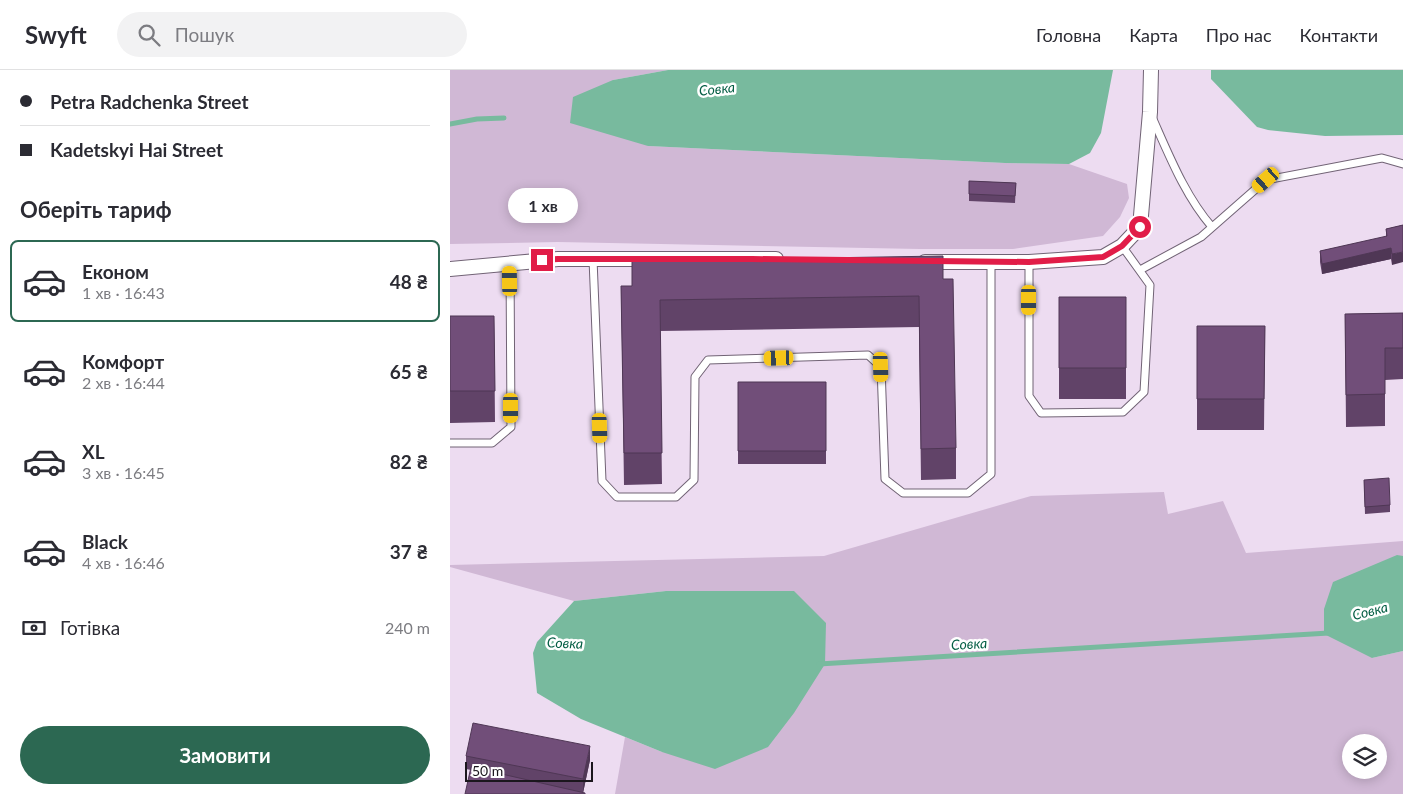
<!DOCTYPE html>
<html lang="uk">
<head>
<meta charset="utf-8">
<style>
	:root { --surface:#fff; --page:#f2f2f3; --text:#2b2b33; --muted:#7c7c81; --line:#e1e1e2; --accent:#2c6852 }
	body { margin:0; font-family:Lato,sans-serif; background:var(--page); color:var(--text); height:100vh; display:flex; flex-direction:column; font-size:19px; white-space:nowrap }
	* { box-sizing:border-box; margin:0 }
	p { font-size:16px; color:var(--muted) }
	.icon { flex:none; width:28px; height:28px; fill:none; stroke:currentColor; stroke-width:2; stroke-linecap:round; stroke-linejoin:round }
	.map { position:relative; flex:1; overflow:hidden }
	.drawer { display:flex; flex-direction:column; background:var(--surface); width:450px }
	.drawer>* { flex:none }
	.guide { display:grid; align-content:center; height:110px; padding:0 20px; background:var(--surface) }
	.controls { position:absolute; left:892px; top:664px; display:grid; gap:10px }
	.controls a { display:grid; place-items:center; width:45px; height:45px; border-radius:50%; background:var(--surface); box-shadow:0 2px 12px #0003; font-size:25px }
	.scale { position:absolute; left:15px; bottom:12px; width:128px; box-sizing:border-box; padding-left:5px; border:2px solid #1b161d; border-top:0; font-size:14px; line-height:18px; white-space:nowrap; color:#1b161d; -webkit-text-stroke:4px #fff; paint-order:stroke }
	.end { position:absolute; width:22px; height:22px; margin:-11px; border:6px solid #e11d48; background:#fff; box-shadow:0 0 0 2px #fff }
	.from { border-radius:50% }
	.bubble { position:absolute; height:35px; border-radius:18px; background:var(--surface); box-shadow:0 2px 12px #0003; font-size:16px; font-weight:700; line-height:35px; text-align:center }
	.car { position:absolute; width:15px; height:30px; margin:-15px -8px; border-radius:6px; box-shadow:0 0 4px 1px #0007; background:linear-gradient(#f5c518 24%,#345 0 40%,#f5c518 0 76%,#345 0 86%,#f5c518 0) }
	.guide b { display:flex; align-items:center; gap:18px; height:48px; font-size:19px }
	.guide b+b { border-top:1px solid var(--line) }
	.guide i { width:12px; height:12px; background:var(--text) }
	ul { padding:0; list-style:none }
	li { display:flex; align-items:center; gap:15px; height:82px; margin:0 10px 8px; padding:0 10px; border:2px solid transparent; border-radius:8px }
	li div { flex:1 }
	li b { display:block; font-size:19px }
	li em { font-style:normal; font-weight:700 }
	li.active { border-color:var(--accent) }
	li>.icon { width:45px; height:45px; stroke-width:1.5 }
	h2 { padding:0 20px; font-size:22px; line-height:60px }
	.pay { display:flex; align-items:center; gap:12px; height:55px; padding:0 20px; font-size:19px }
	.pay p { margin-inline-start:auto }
	.cta { display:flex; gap:10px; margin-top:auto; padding:10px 20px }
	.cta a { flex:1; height:58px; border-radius:30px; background:var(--accent); color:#fff; font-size:20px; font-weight:700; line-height:58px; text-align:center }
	header { display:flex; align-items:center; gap:30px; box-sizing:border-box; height:70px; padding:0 25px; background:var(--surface); border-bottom:1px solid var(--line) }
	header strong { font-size:24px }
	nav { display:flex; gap:28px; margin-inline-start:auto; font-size:18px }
	.search { width:350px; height:45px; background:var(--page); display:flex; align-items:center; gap:12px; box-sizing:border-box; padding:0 18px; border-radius:28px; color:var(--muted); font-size:19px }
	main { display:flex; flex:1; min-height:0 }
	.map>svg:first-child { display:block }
</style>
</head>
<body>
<header>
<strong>Swyft</strong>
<div class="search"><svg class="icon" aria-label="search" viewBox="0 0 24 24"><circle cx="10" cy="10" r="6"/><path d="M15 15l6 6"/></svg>Пошук</div>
<nav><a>Головна</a><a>Карта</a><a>Про нас</a><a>Контакти</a></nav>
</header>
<main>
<section class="drawer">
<div class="guide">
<b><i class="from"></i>Petra Radchenka Street</b>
<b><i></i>Kadetskyi Hai Street</b>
</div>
<h2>Оберіть тариф</h2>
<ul>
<li class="active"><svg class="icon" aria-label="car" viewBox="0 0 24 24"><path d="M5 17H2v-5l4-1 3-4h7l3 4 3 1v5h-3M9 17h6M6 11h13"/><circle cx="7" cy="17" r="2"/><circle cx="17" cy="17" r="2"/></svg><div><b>Економ</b><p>1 хв · 16:43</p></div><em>48 ₴</em></li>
<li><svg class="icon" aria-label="car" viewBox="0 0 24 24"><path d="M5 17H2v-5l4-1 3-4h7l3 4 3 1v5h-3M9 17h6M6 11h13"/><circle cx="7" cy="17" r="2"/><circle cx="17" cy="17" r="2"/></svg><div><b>Комфорт</b><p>2 хв · 16:44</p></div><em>65 ₴</em></li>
<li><svg class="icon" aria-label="car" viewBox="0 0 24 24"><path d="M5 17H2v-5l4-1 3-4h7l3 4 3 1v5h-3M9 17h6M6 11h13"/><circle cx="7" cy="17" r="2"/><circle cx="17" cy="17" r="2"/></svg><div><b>XL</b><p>3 хв · 16:45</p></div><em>82 ₴</em></li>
<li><svg class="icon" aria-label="car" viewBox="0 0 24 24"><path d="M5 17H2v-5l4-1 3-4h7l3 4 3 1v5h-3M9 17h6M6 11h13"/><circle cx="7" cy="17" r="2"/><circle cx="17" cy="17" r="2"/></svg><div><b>Black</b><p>4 хв · 16:46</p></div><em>37 ₴</em></li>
</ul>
<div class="pay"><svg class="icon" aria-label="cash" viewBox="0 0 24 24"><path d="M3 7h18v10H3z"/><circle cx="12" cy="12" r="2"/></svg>Готівка<p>240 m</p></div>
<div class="cta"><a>Замовити</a></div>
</section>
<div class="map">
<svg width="953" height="724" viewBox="0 0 953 724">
	<rect width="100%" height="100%" fill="#eddcf1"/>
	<path fill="#d0b8d5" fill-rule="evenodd" d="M0,0H218L163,10L198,76L555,93L619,94L677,114L679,128L670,147L653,166L563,179H470L108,172L0,174Z
		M714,422L718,444L773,431L796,483L953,471V486H947L922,588L953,581V724H165L175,667L212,682L216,521L124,531L0,497V495L374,486L581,426ZM901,672H929V700H901Z"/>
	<path fill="#78ba9e" d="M218,0H663L651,63L640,83L619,94L555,93L198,76L120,53L123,27L163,10Z
		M761,0H953V65L875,66L818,60L807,57L761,9Z
		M947,485L953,486V581L922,588L874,564V539L883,512Z
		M216,521H344L376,553L375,594L344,643L318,677L265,699L212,682L131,649L87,623L83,583L87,572L124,531Z"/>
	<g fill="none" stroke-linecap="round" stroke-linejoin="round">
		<path stroke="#78ba9e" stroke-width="5" d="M0,54L27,49L54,48
			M369,594L879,563"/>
		<defs>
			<path id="service" d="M702,47C719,85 735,126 762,157
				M143,189L152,411L167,427H226L244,410L245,307L258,290L418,285L431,297L435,409L453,423H518L541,404V192
				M579,192V326L591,343L673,342L694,322L700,215L672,176
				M690,200L751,167L816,110L932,88L953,94
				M0,373H42L61,357L60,193"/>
			<path id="minor" d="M475,192H579L653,187L672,176L690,157L700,42L701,0
				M0,199L108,189H326"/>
		</defs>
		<use href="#service" stroke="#716375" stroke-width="9"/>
		<use href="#minor" stroke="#716375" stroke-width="16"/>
		<use href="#service" stroke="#fff" stroke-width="7"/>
		<use href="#minor" stroke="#fff" stroke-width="14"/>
	</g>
	<path fill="#614368" d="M519,111L566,113L565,133L519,131Z
		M953,155L942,195L941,189L872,204L870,192V181L936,167V159Z
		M182,191L493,209L506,378V409L471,410L469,257L210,261L212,414L174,415L171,216H182Z
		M609,227H676V329H609Z
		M953,243V309L935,310V356L896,357L895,244Z
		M0,246H44L45,352L0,353Z
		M747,256H815L814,360H747Z
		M288,312H376V394H288Z
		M914,410L940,435V442L915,444Z
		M16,686L140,690L133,723L16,699Z"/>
	<path fill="#4f3755" d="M941,178V189L872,204V194Z
		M953,182V192L942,195V184Z
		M140,676V690L133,723V709Z"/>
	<path fill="#714e79" stroke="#4f3755" d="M519,111L566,113L565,126L519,124Z
		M953,155V182L942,184L941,178L872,194L870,181L937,166L936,159Z
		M493,186V209H503L506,378L471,379L469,226L210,230L212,383H174L171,216H182V191Z
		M609,227H676V298H609Z
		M953,243V278H935V324L896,325L895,244Z
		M0,246H44L45,321H0Z
		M747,256H815L814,329H747Z
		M288,312H376V381H288Z
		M939,408L940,435L915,437L914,410Z
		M23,653L140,676L133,709L16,686Z
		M21,697L135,723V724H15Z"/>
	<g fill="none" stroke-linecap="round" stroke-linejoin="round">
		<path stroke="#e11d48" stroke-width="6" d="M92,190L108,189H302L579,192L653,187L672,176L690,157"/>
	</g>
	<g text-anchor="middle" stroke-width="5" stroke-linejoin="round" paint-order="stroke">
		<g font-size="14" font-style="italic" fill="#045e44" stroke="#fff">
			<text transform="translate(267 19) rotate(-6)" y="5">Совка</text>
			<text transform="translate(920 541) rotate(-14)" y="5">Совка</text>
			<text transform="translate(115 573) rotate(2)" y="5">Совка</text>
			<text transform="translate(519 574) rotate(-3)" y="5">Совка</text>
		</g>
	</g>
</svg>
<div class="controls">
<a><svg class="icon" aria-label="layers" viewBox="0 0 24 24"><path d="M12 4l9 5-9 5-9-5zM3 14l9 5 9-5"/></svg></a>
</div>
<div class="scale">50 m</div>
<i class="end from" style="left:690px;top:157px"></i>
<i class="end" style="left:92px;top:190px"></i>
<div class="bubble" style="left:58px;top:118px;width:70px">1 хв</div>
<i class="car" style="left:816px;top:110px;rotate:229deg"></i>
<i class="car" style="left:60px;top:211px;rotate:359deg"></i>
<i class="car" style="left:579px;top:230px;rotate:180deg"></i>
<i class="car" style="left:329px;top:288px;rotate:268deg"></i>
<i class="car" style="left:431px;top:297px;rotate:178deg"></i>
<i class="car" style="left:61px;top:338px;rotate:180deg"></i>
<i class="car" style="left:150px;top:358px;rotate:178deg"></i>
</div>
</main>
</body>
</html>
